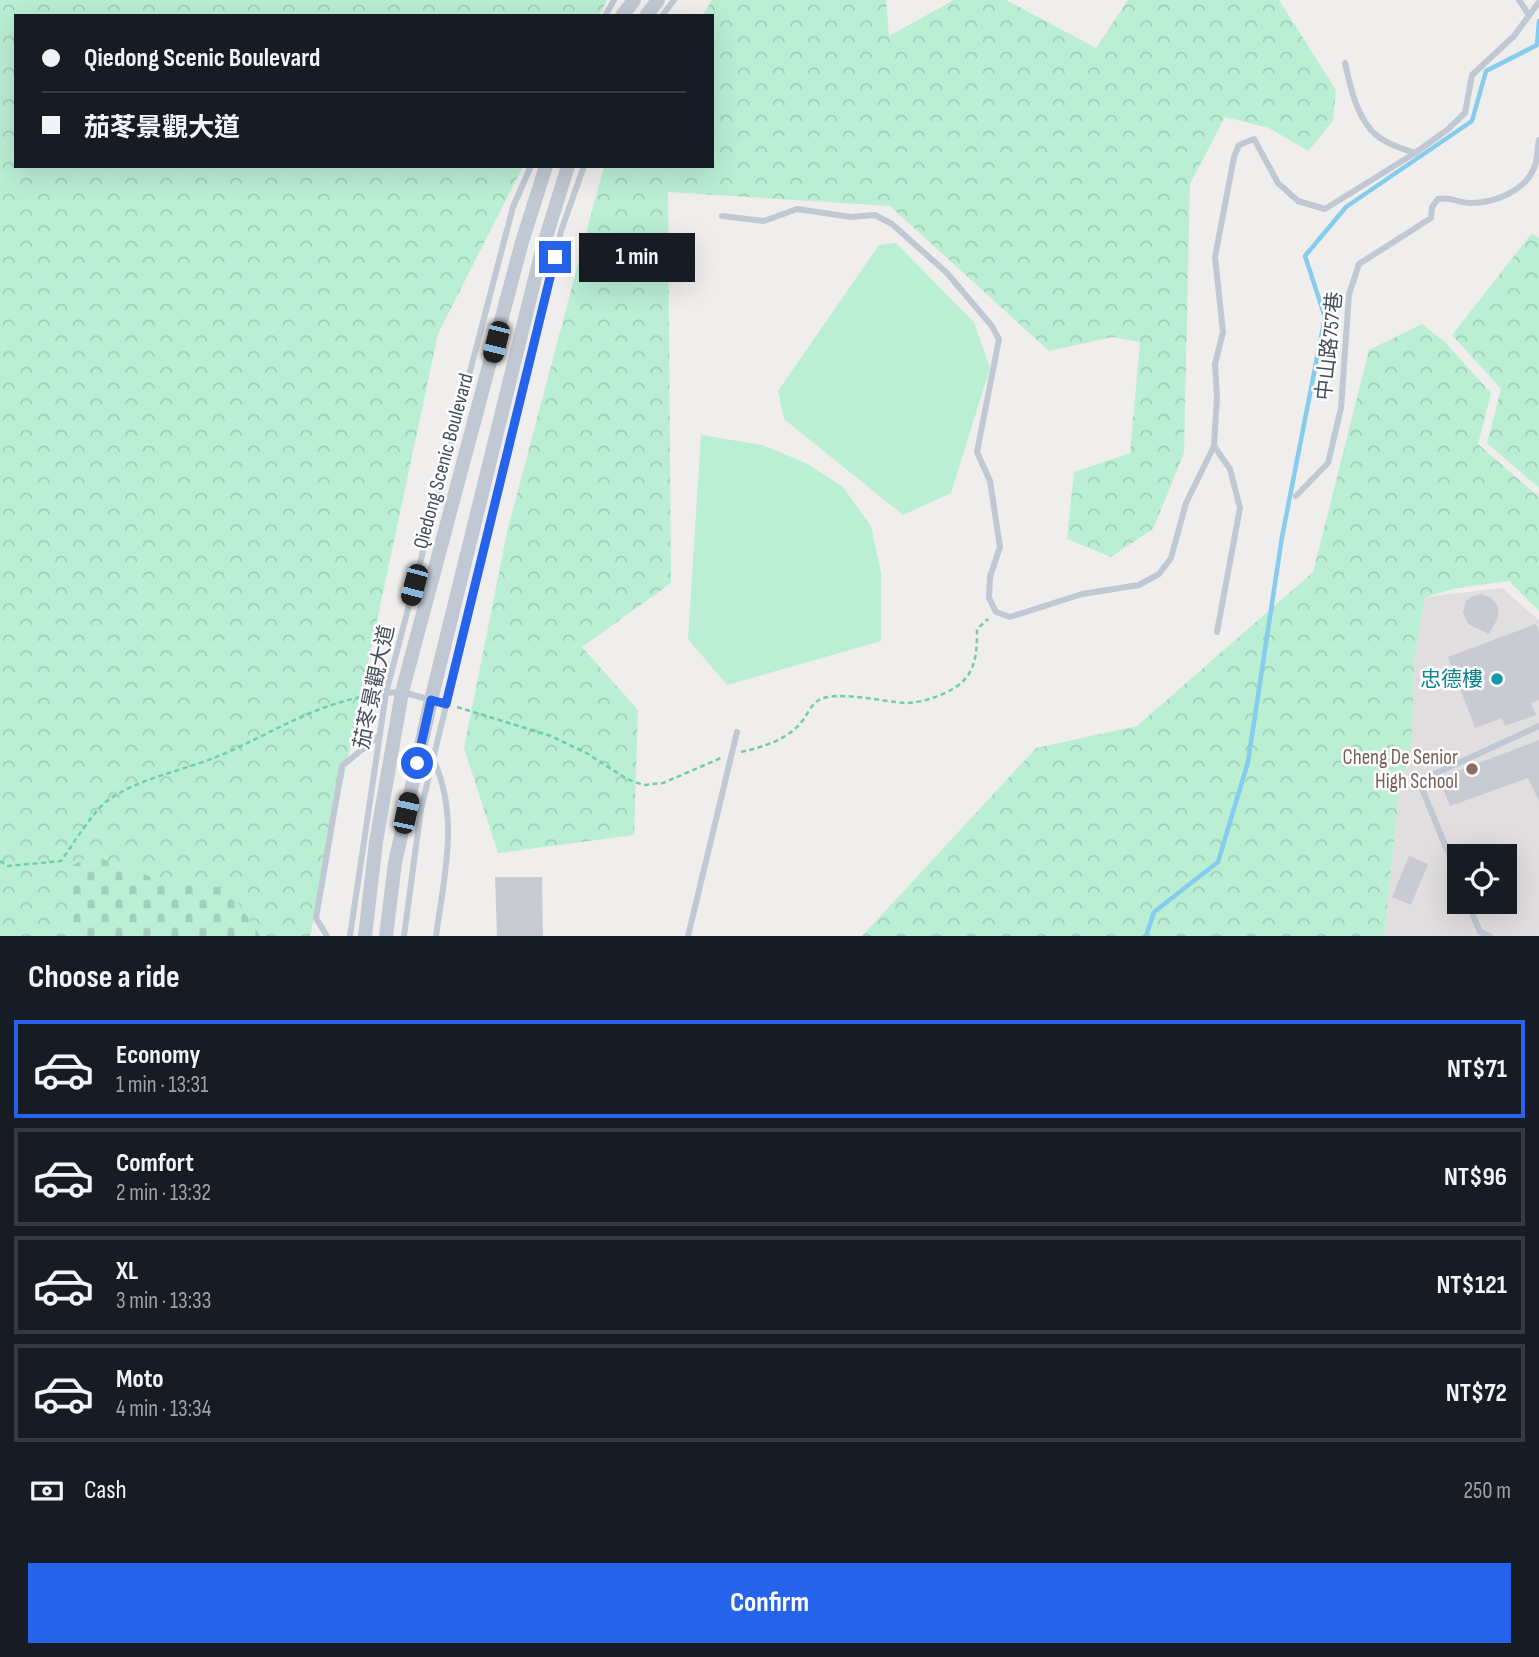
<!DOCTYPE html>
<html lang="en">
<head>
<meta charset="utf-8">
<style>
	:root { --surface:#171b24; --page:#242831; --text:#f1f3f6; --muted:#9ea1a6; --line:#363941; --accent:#2563eb }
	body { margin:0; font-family:"Sofia Sans Condensed","Noto Sans TC",sans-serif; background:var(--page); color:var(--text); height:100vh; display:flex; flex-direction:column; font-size:26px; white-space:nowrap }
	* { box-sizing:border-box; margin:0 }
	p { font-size:23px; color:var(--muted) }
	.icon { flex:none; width:38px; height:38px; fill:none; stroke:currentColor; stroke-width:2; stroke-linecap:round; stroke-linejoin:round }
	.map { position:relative; height:936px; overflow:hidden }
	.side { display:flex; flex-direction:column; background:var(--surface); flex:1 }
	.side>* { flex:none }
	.hud { position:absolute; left:14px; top:14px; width:700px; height:154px; border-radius:0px; box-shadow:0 7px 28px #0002; display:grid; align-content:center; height:154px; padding:0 28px; background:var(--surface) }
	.tools { position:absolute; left:1447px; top:844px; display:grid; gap:14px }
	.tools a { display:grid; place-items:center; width:70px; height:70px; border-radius:0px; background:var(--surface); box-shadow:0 7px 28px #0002; font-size:35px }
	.end { position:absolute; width:32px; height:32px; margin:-16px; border:9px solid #2563eb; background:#fff; box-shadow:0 0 0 4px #fff }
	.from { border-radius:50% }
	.bubble { position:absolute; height:49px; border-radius:0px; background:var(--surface); box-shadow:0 7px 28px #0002; font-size:23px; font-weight:700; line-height:49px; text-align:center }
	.car { position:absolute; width:21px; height:42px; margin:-21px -10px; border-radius:9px; box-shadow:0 0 5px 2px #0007; background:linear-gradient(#222 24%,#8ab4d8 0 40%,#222 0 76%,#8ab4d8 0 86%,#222 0) }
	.hud b { display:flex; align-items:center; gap:24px; height:66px; font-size:26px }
	.hud b+b { border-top:2px solid var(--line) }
	.hud i { width:18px; height:18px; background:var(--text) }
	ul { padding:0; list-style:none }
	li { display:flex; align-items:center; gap:21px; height:98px; margin:0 14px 10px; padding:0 14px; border:4px solid var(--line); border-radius:0px }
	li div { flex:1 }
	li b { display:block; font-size:26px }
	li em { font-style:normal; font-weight:700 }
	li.active { border-color:var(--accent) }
	li>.icon { width:63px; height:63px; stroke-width:1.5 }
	h2 { padding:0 28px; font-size:32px; line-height:84px }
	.pay { display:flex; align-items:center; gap:18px; height:77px; padding:0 28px; font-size:26px }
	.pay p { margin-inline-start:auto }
	.primary-button { display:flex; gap:14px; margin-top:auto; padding:14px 28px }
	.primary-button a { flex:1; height:80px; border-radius:0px; background:var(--accent); color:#fff; font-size:28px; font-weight:700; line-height:80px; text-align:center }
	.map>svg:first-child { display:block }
</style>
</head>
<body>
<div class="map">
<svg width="1539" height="936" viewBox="0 0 1539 936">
	<defs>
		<pattern id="forest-crowns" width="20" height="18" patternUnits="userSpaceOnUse" patternTransform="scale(1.75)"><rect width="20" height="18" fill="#baefd4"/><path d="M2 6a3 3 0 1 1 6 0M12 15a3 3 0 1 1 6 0" fill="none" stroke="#a1cfb8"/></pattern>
		<pattern id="cemetery-stones" width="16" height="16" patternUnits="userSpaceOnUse" patternTransform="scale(1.75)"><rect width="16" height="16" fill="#baefd4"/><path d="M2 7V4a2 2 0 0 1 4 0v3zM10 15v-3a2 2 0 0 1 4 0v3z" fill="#a1cfb8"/></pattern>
	</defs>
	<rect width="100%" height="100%" fill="#f0eded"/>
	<path fill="#e1dedf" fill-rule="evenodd" d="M1502,588L1539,620V936H1384L1399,796L1412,743L1414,661L1425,597ZM1460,856H1505V901H1460Z"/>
	<path fill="#baefd4" d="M896,243L974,322L990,368L951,493L903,515L784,419L778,391L879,245Z
		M701,435L762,445L806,463L843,487L871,526L881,573V641L727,685L688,639Z"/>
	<path fill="url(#forest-crowns)" d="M0,0H607L599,16H16V166H523L438,334L310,936H0Z
		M712,0H886L889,36L954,0H1006L1096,48L1128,0H1279L1336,90L1333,121L1308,151L1269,128L1225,117L1190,184L1184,453L1153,529L1111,557L1067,539L1074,472L1130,453L1140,342L1112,337L1049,351L890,206L668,192L671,583L582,647L638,710L634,835L498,853L464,748L507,532L604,166H712V16H702Z
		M1532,233L1539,238V488L1487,443L1501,389L1452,335Z
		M1422,324L1445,342L1491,393L1478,444L1539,497V611L1509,581L1457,588L1425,597L1414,661L1412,743L1399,796L1384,936H862L1036,748L1137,726L1313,572L1369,350Z"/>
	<path fill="url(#cemetery-stones)" d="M92,855L154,878L229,889L260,936H70L73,865Z"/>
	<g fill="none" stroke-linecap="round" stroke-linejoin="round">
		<path stroke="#86cced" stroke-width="4.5" d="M1146,936L1154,912L1218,862L1248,762L1282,537L1325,317L1305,256L1346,207L1472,121L1486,71L1537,45L1539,21"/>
	</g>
	<path fill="#c9cbd3" d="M1481,594L1492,598L1498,607V618L1489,634L1468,624L1463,613L1466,601L1471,597Z
		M1536,624L1539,631V700L1531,703L1536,715L1505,726L1502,718L1475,728L1448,657Z
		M1539,740V801L1528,778L1450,806L1439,778Z
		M1409,856L1428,864L1411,905L1392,897Z
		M495,877H542L543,936H497Z"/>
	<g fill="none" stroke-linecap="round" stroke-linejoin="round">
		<path stroke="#71ceaa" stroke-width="2.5" stroke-dasharray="5 3.5" stroke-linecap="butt" d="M457,707L551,736L588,754L627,779L643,785L663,783L721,758
			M741,752C762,747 784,741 799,725C806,718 811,704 819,700C835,690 886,702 905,703C920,703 934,698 947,692C976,678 977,657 977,629L988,619
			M0,861L8,866L61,861C74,843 91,814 107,801C140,777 184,771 221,755C273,733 319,701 376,695"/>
		<path stroke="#c0c8d3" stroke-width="6" d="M1519,0L1529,15
			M605,16L614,0
			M662,16L674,0
			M1345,63C1350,85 1355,111 1371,130C1381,142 1400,148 1415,153
			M722,216L764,221L797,209L851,217L875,215L892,224L947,273L991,325L999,339L977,452L990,481L1000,547L990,577L989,598L996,612L1010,617L1082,594L1139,585L1159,574L1171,558L1186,503L1214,446L1217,397L1215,364L1223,332L1215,257L1234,157L1239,145L1254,139L1278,183L1298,201L1325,209L1415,153L1447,130L1465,113L1472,75L1514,36L1539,2
			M1214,446L1230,469L1240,508L1217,632
			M1296,496L1328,463L1341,408L1349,294L1359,264L1431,218L1432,207L1438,199C1452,196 1457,203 1470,203C1494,203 1524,192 1534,168C1538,160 1537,149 1539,140
			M386,693L402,692L446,704
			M433,759C460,816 444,877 436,936
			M1460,882L1419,781L1539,726
			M1467,901L1480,932L1490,936
			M327,936L316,918L342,766L380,735
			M350,936L386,693L513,207L531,166
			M404,936L421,809L561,231L584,166
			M688,936L737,732"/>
		<path stroke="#c0c8d3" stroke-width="14" d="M622,16L634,0
			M646,16L658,0
			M365,936L376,842L402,692L522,242L546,166
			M386,936L395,863L431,700L542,250L568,166"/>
	</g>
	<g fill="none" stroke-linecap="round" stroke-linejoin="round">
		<path stroke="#2563eb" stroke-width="9" d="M417,763L431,700L446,704L555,257"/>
	</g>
	<circle fill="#0f9aa8" stroke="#fff" stroke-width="2.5" cx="1497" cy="679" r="7"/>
	<circle fill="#8d6e63" stroke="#fff" stroke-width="2.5" cx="1472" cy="769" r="7"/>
	<g text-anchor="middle" stroke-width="5" stroke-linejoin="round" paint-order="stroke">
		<g font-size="21" fill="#454e5b" stroke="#fff">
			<text transform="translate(1329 346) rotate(-84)" y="7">中山路757巷</text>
			<text transform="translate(443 461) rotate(-75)" y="7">Qiedong Scenic Boulevard</text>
			<text transform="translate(374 687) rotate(-78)" y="7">茄苳景觀大道</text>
		</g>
		<g font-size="21" fill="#0d838f" stroke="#fff" text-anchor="end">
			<text x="1483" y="686">忠德樓</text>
		</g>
		<g font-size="21" fill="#785e54" stroke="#fff" text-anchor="end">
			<text x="1458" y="764">Cheng De Senior<tspan x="1458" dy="24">High School</tspan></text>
		</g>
	</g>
</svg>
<div class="tools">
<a><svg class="icon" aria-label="locate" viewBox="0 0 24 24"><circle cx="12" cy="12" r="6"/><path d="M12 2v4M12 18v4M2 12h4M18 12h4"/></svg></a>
</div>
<i class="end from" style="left:417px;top:763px"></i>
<i class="end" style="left:555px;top:257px"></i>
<div class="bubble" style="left:579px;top:233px;width:116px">1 min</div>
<i class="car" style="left:496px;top:342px;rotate:194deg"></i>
<i class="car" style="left:414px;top:585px;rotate:195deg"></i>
<i class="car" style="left:406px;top:813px;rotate:12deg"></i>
<div class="hud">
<b><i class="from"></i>Qiedong Scenic Boulevard</b>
<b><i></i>茄苳景觀大道</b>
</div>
</div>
<section class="side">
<h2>Choose a ride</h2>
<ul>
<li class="active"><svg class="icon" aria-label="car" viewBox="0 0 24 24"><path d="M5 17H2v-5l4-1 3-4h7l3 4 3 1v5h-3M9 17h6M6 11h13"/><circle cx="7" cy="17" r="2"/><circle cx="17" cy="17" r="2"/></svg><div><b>Economy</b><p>1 min · 13:31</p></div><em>NT$71</em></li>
<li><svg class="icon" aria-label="car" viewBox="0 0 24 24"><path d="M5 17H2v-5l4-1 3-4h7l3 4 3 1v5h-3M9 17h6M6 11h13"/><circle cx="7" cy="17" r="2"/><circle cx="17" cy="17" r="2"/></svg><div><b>Comfort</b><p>2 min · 13:32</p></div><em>NT$96</em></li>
<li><svg class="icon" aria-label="car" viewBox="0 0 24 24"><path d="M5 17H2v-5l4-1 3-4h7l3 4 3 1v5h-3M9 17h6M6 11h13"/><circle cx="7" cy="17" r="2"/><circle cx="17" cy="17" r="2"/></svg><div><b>XL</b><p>3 min · 13:33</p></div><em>NT$121</em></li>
<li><svg class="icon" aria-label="car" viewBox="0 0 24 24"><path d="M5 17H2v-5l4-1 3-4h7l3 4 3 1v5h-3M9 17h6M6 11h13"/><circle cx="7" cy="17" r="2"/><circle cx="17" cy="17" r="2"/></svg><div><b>Moto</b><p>4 min · 13:34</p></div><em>NT$72</em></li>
</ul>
<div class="pay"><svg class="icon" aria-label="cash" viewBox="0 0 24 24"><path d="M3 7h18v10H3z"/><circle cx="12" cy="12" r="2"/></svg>Cash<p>250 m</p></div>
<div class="primary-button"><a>Confirm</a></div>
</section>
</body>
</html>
